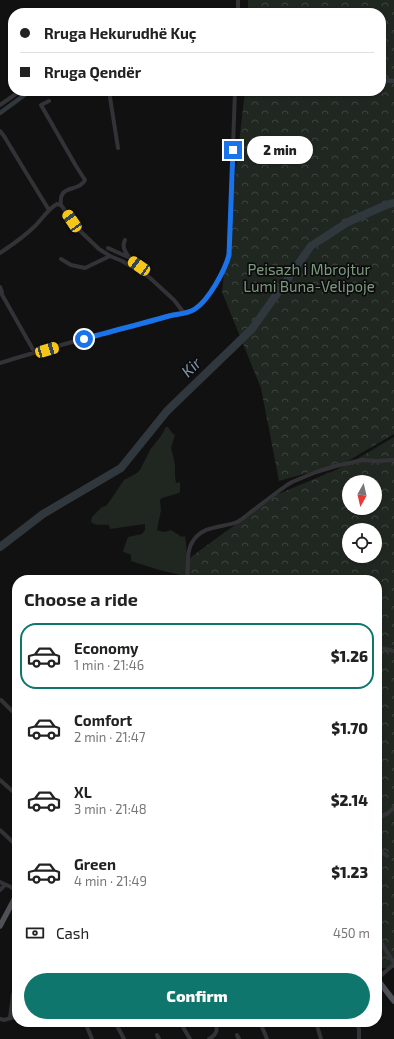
<!DOCTYPE html>
<html lang="en">
<head>
<meta charset="utf-8">
<style>
	:root { --surface:#fff; --page:#f2f2f2; --text:#222; --muted:#767676; --line:#e0e0e0; --accent:#0f766e }
	body { margin:0; font-family:"Exo 2",sans-serif; background:var(--page); color:var(--text); height:100vh; display:flex; flex-direction:column; font-size:15px; white-space:nowrap }
	* { box-sizing:border-box; margin:0 }
	p { font-size:13px; color:var(--muted) }
	.icon { flex:none; width:22px; height:22px; fill:none; stroke:currentColor; stroke-width:2; stroke-linecap:round; stroke-linejoin:round }
	.map { position:relative; flex:1; overflow:hidden }
	.sheet { position:absolute; left:12px; top:575px; width:370px; height:452px; display:flex; flex-direction:column; background:var(--surface); border-radius:16px; box-shadow:0 1px 3px #0004 }
	.sheet>* { flex:none }
	.banner { position:absolute; left:8px; top:8px; width:378px; height:88px; border-radius:16px; box-shadow:0 1px 3px #0004; display:grid; align-content:center; height:88px; padding:0 12px; background:var(--surface) }
	.needle { width:26px; rotate:188deg }
	.tools { position:absolute; left:342px; top:475px; display:grid; gap:8px }
	.tools a { display:grid; place-items:center; width:40px; height:40px; border-radius:50%; background:var(--surface); box-shadow:0 1px 3px #0004; font-size:20px }
	.end { position:absolute; width:18px; height:18px; margin:-9px; border:5px solid #1a73e8; background:#fff; box-shadow:0 0 0 2px #fff }
	.from { border-radius:50% }
	.bubble { position:absolute; height:28px; border-radius:14px; background:var(--surface); box-shadow:0 1px 3px #0004; font-size:13px; font-weight:800; line-height:28px; text-align:center }
	.car { position:absolute; width:12px; height:24px; margin:-12px -6px; border-radius:5px; box-shadow:0 0 3px 1px #0007; background:linear-gradient(#f5c518 24%,#345 0 40%,#f5c518 0 76%,#345 0 86%,#f5c518 0) }
	.banner b { display:flex; align-items:center; gap:14px; height:38px; font-size:15px }
	.banner b+b { border-top:1px solid var(--line) }
	.banner i { width:10px; height:10px; background:var(--text) }
	ul { padding:0; list-style:none }
	li { display:flex; align-items:center; gap:12px; height:66px; margin:0 8px 6px; padding:0 4px; border:2px solid transparent; border-radius:16px }
	li div { flex:1 }
	li b { display:block; font-size:15px }
	li em { font-style:normal; font-weight:800 }
	li.active { border-color:var(--accent) }
	li>.icon { width:36px; height:36px; stroke-width:1.5 }
	h2 { padding:0 12px; font-size:18px; line-height:48px }
	.pay { display:flex; align-items:center; gap:10px; height:44px; padding:0 12px; font-size:15px }
	.pay p { margin-inline-start:auto }
	.cta { display:flex; gap:8px; margin-top:auto; padding:8px 12px }
	.cta a { flex:1; height:46px; border-radius:24px; background:var(--accent); color:#fff; font-size:16px; font-weight:800; line-height:46px; text-align:center }
	.map>svg:first-child { display:block }
</style>
</head>
<body>
<div class="map">
<svg width="394" height="1039" viewBox="0 0 394 1039">
	<defs>
		<pattern id="forest-crowns" width="20" height="18" patternUnits="userSpaceOnUse"><rect width="20" height="18" fill="#202721"/><path d="M2 6a3 3 0 1 1 6 0M12 15a3 3 0 1 1 6 0" fill="none" stroke="#3d443f"/></pattern>
	</defs>
	<rect width="100%" height="100%" fill="#111112"/>
	<path fill="#202721" d="M166,427H168L173,434L175,435L171,448L173,456L175,465V476L176,483L180,482V491L179,493L162,498L160,500L161,510L157,530L164,532L171,530L182,537L185,536C187,550 188,563 184,576L156,569L131,561V555L124,552L123,551L128,537L142,534L145,530V524L110,529L109,525C102,523 96,527 91,522L92,517L101,508L107,505L124,480L137,473L140,470L150,450L161,436Z"/>
	<path fill="url(#forest-crowns)" fill-rule="evenodd" d="M248,0H394V434L346,462L279,481L261,388L222,292L245,91H381V13H248Z
		M394,437V968H377V580H179L191,557L276,495L345,466ZM349,482H375V508H349ZM349,530H375V556H349Z"/>
	<g fill="none" stroke-linecap="round" stroke-linejoin="round">
		<path stroke="#30373d" stroke-width="4.5" d="M381,80L394,81
			M0,113L30,91"/>
		<path stroke="#30373d" stroke-width="8" d="M0,547L43,514L121,468L167,411L252,329L311,246L348,222L386,205L394,203"/>
		<path stroke="#333337" stroke-width="4" d="M238,13V0
			M109,91L118,148
			M49,101L41,105L76,166L85,180C79,193 58,183 61,205
			M0,105L20,91
			M0,131L4,136L22,166L49,210
			M125,240C118,252 139,266 146,273
			M108,248L128,257
			M0,253C12,245 24,237 35,226C42,219 48,209 57,204L61,205L78,229L99,249L110,256L122,261L149,277L174,300L184,313
			M61,259L71,265L85,268L110,256
			M0,287L2,292L1,293L35,353
			M0,363C48,348 97,335 146,322C156,319 166,316 175,314C182,313 190,313 196,308C209,300 225,270 229,255L235,91
			M121,577L130,580
			M186,580C190,568 185,552 193,541C203,525 222,528 237,522C243,519 249,513 255,509C265,501 276,493 287,485L292,482L316,472L336,466L362,460L377,461L394,460
			M377,647L394,651
			M1,700L17,716
			M0,780L17,795
			M377,819L388,813L394,808
			M0,830L17,846
			M377,852L383,853L387,856
			M0,882L11,887L17,891
			M0,890L5,885
			M377,936L394,963
			M377,979L394,964
			M10,1018L13,995L17,984
			M0,1019L4,1020L17,1016
			M85,1022L92,1039
			M115,1022L124,1039
			M180,1022L190,1039
			M260,1022L267,1039
			M316,1022L321,1039
			M356,1022L359,1029V1039
			M157,1035L159,1039
			M237,1035L239,1039
			M209,1039C216,1035 219,1030 215,1022"/>
		<path stroke="#4f5156" stroke-width="5.5" d="M0,926L17,894
			M377,979L394,1001"/>
	</g>
	<g fill="none" stroke-linecap="round" stroke-linejoin="round">
		<path stroke="#1a73e8" stroke-width="5" d="M84,339C112,331 141,324 169,316C177,314 188,314 195,309C209,300 225,270 229,255L233,150"/>
	</g>
	<g text-anchor="middle" stroke-width="3.5" stroke-linejoin="round" paint-order="stroke">
		<g font-size="15" fill="#7d9a7f" stroke="#0c0c0d">
			<text x="309" y="275">Peisazh i Mbrojtur<tspan x="309" dy="17">Lumi Buna-Velipoje</tspan></text>
		</g>
		<g font-size="16" font-style="italic" fill="#7f95a9" stroke="#0c0c0d">
			<text transform="translate(191 367) rotate(-44)" y="6">Kir</text>
		</g>
	</g>
</svg>
<div class="tools">
<a><svg class="needle" viewBox="-14 -14 28 28"><path d="M0-13l5 13h-10z" fill="#e53935"/><path d="M0 13l5-13h-10z" fill="#767676"/></svg></a>
<a><svg class="icon" aria-label="locate" viewBox="0 0 24 24"><circle cx="12" cy="12" r="6"/><path d="M12 2v4M12 18v4M2 12h4M18 12h4"/></svg></a>
</div>
<i class="end from" style="left:84px;top:339px"></i>
<i class="end" style="left:233px;top:150px"></i>
<div class="bubble" style="left:247px;top:136px;width:66px">2 min</div>
<i class="car" style="left:72px;top:221px;rotate:326deg"></i>
<i class="car" style="left:139px;top:266px;rotate:305deg"></i>
<i class="car" style="left:47px;top:350px;rotate:74deg"></i>
<div class="banner">
<b><i class="from"></i>Rruga Hekurudhë Kuç</b>
<b><i></i>Rruga Qendër</b>
</div>
<section class="sheet">
<h2>Choose a ride</h2>
<ul>
<li class="active"><svg class="icon" aria-label="car" viewBox="0 0 24 24"><path d="M5 17H2v-5l4-1 3-4h7l3 4 3 1v5h-3M9 17h6M6 11h13"/><circle cx="7" cy="17" r="2"/><circle cx="17" cy="17" r="2"/></svg><div><b>Economy</b><p>1 min · 21:46</p></div><em>$1.26</em></li>
<li><svg class="icon" aria-label="car" viewBox="0 0 24 24"><path d="M5 17H2v-5l4-1 3-4h7l3 4 3 1v5h-3M9 17h6M6 11h13"/><circle cx="7" cy="17" r="2"/><circle cx="17" cy="17" r="2"/></svg><div><b>Comfort</b><p>2 min · 21:47</p></div><em>$1.70</em></li>
<li><svg class="icon" aria-label="car" viewBox="0 0 24 24"><path d="M5 17H2v-5l4-1 3-4h7l3 4 3 1v5h-3M9 17h6M6 11h13"/><circle cx="7" cy="17" r="2"/><circle cx="17" cy="17" r="2"/></svg><div><b>XL</b><p>3 min · 21:48</p></div><em>$2.14</em></li>
<li><svg class="icon" aria-label="car" viewBox="0 0 24 24"><path d="M5 17H2v-5l4-1 3-4h7l3 4 3 1v5h-3M9 17h6M6 11h13"/><circle cx="7" cy="17" r="2"/><circle cx="17" cy="17" r="2"/></svg><div><b>Green</b><p>4 min · 21:49</p></div><em>$1.23</em></li>
</ul>
<div class="pay"><svg class="icon" aria-label="cash" viewBox="0 0 24 24"><path d="M3 7h18v10H3z"/><circle cx="12" cy="12" r="2"/></svg>Cash<p>450 m</p></div>
<div class="cta"><a>Confirm</a></div>
</section>
</div>
</body>
</html>
